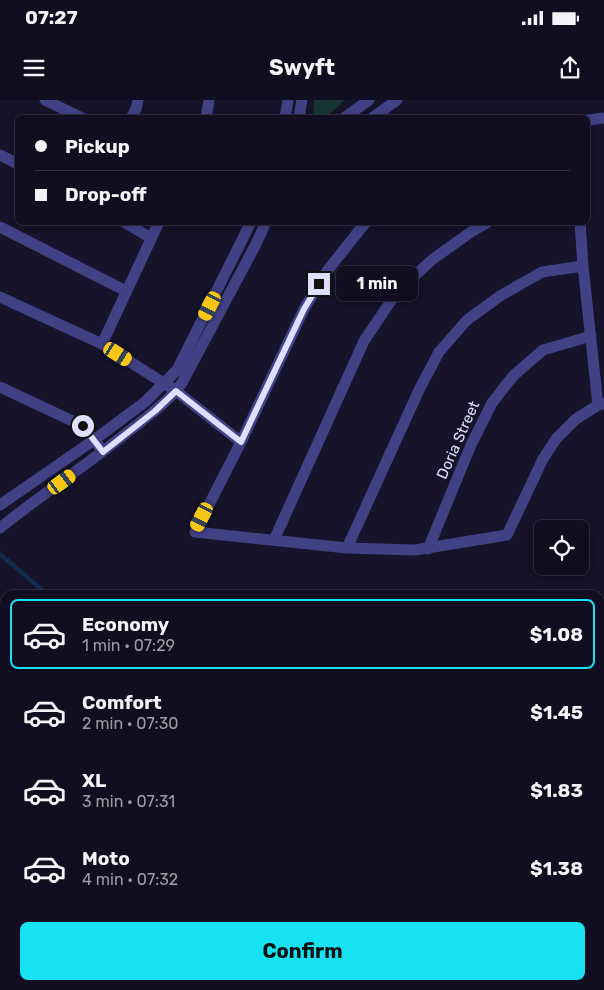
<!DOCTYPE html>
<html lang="en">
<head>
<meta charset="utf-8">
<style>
	:root { --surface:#100e20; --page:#191729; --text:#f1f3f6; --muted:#9c9ca5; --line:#302e3e; --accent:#16e2f1 }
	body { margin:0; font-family:Rubik,sans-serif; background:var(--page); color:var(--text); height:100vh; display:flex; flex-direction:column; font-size:19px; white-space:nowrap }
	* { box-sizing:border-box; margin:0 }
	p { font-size:16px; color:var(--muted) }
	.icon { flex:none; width:28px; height:28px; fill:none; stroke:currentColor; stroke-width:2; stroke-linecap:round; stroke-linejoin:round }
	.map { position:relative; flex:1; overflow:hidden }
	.side { position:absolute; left:0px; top:490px; width:605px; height:400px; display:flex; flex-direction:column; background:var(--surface); border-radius:15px 15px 0 0; box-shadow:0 2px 8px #0003,0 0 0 1px var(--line) }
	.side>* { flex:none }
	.guide { position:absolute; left:15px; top:15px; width:575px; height:110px; border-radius:8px; box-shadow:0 2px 8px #0003,0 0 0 1px var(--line); display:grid; align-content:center; height:110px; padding:0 20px; background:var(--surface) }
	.buttons { position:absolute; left:534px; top:420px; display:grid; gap:10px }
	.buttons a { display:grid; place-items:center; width:55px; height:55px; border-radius:8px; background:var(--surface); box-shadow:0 2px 8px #0003,0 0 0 1px var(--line); font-size:25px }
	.end { position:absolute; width:22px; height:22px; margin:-11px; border:6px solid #e0defd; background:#111; box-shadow:0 0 0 2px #111 }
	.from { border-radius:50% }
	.bubble { position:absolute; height:35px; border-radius:8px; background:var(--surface); box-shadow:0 2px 8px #0003,0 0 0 1px var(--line); font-size:16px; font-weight:700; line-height:35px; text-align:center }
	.car { position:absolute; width:15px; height:30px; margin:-15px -8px; border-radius:6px; box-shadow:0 0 4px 1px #0007; background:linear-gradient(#f5c518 24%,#345 0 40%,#f5c518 0 76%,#345 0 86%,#f5c518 0) }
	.guide b { display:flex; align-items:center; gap:18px; height:48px; font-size:19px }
	.guide b+b { border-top:1px solid var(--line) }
	.guide i { width:12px; height:12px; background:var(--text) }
	ul { padding:9px 0 0; list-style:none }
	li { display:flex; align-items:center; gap:15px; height:70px; margin:0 10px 8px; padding:0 10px; border:2px solid transparent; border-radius:8px }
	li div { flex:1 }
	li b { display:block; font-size:19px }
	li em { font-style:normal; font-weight:700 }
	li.active { border-color:var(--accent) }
	li>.icon { width:45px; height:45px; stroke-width:1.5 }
	.primary-button { display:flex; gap:10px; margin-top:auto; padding:10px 20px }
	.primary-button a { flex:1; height:58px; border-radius:8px; background:var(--accent); color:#111; font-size:20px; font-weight:700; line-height:58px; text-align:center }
	.status { display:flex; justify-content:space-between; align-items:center; height:35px; padding:0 25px; background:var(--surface); direction:ltr }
	.status svg { height:14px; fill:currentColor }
	header { display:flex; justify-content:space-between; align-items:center; height:65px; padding:0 20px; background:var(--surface); font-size:22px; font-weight:700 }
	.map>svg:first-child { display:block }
</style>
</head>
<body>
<div class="status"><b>07:27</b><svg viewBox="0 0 49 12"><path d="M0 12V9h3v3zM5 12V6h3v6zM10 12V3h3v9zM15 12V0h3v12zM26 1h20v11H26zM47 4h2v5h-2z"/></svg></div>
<header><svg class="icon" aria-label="menu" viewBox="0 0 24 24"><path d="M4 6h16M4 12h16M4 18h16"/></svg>Swyft<svg class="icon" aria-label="share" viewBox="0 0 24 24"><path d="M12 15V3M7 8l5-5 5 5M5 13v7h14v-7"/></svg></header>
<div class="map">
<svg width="604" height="890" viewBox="0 0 604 890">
	<rect width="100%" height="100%" fill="#16132a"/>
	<path fill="#163432" d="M314,0H345L325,18L318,17L313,14Z"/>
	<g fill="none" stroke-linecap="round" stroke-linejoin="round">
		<path stroke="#132b4e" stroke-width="4.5" d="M0,454L48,495
			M600,513H604"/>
		<path stroke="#414186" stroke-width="11" d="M45,0L82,18
			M131,18L136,9L138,0
			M206,18L209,0
			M285,18L288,0
			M299,18L302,0
			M344,18L369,0
			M372,18L397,0
			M588,20L604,18
			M0,55L18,64
			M124,122L151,138
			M366,122L327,171L304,209L241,342L195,432L347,448L415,450L507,435L543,359L556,339L576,319L598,305L604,304
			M580,122L583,166L598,305
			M0,127L126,191
			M0,197L102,244L176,291L241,342
			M102,244L159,122
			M0,287L83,326L99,346
			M0,405L94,340L145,302L177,270L251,122
			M0,428C42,394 87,365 129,331C147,317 168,302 182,283L256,144L266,122
			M274,440L364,241L397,192L433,159L471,132L488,122
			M347,448L419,290L439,252L467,220L500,196L542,172L583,166
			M428,449L471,345L492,303L513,276L543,250L591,236
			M600,627L604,626
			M600,711L604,708
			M362,890L368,885"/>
	</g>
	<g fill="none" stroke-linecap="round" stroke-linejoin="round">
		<path stroke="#e0defd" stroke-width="6" d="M83,326L103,352L155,311L176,291L241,342L304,209L319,184"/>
	</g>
	<g text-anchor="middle" stroke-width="4" stroke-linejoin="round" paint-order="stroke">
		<g font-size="15" fill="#e0defd" stroke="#16132a">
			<text transform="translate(458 340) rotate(-66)" y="5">Doria Street</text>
		</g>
	</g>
</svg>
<div class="buttons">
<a><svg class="icon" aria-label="locate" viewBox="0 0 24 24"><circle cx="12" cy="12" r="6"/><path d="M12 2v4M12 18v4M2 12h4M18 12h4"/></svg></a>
</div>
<i class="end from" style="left:83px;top:326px"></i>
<i class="end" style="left:319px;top:184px"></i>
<div class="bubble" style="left:336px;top:166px;width:82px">1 min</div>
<i class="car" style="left:210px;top:206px;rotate:207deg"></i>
<i class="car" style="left:118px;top:254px;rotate:122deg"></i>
<i class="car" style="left:62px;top:382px;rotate:54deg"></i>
<i class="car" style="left:202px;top:417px;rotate:207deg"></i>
<div class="guide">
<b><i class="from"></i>Pickup</b>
<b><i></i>Drop-off</b>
</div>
<section class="side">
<ul>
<li class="active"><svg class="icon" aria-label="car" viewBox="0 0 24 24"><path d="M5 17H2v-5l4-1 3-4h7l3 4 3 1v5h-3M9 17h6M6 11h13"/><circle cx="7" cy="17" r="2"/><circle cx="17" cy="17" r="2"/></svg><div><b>Economy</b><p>1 min · 07:29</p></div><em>$1.08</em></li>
<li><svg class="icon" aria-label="car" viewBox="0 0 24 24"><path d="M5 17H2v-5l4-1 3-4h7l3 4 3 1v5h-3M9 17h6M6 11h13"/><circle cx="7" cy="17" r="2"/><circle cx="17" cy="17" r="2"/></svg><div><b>Comfort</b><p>2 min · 07:30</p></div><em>$1.45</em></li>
<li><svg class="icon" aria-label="car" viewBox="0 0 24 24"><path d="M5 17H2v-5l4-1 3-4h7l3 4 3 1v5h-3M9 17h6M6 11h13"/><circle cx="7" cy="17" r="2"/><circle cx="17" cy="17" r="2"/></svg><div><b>XL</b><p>3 min · 07:31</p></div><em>$1.83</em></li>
<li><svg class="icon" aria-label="car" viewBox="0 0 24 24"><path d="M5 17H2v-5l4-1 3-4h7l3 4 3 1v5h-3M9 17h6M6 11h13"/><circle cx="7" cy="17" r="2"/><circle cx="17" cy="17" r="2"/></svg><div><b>Moto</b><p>4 min · 07:32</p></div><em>$1.38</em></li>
</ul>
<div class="primary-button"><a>Confirm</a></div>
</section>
</div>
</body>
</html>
